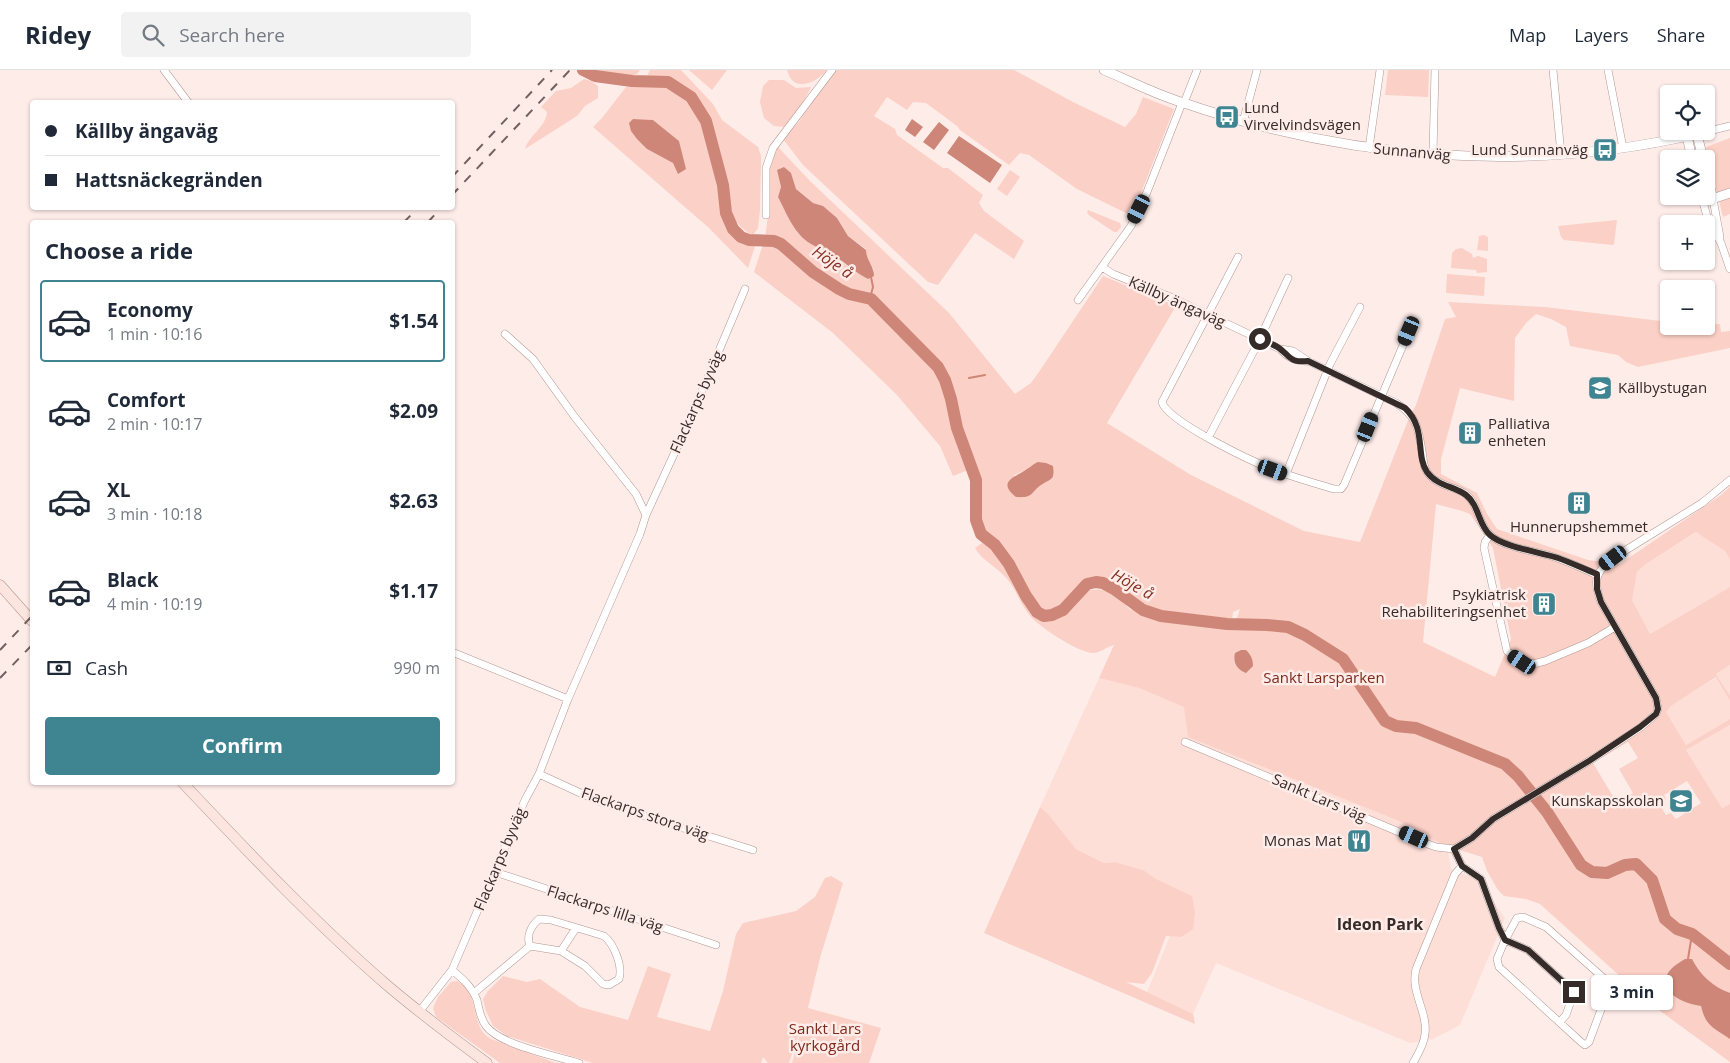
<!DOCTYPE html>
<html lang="en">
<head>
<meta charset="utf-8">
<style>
	:root { --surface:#fff; --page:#f2f2f3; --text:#1f2937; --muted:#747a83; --line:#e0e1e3; --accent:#3f8491 }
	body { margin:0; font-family:"Open Sans",sans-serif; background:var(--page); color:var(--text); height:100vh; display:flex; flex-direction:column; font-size:19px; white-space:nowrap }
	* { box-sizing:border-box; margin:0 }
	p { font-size:16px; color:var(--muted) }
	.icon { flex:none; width:28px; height:28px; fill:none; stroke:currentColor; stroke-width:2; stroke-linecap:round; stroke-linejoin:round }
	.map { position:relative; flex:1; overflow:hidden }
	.details { position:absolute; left:30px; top:150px; width:425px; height:565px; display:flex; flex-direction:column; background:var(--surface); border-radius:5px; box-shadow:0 1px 4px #0004 }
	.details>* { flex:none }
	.guide { position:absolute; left:30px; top:30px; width:425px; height:110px; border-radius:5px; box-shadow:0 1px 4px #0004; display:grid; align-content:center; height:110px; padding:0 15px; background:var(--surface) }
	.tools { position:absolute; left:1660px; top:15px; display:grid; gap:10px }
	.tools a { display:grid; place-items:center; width:55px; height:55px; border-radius:5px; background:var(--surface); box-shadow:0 1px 4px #0004; font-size:25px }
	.end { position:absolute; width:22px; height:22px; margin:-11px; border:6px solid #352b28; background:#fff; box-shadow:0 0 0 2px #fff }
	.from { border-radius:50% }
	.bubble { position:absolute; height:35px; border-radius:5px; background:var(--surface); box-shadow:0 1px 4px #0004; font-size:16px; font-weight:700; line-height:35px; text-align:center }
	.car { position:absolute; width:15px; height:30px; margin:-15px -8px; border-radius:6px; box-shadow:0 0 4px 1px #0007; background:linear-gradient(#222 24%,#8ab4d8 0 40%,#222 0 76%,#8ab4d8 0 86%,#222 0) }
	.guide b { display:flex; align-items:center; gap:18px; height:48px; font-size:19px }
	.guide b+b { border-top:1px solid var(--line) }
	.guide i { width:12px; height:12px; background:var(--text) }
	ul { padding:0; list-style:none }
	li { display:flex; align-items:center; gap:15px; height:82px; margin:0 10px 8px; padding:0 5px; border:2px solid transparent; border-radius:5px }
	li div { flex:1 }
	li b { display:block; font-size:19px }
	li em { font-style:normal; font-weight:700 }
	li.current { border-color:var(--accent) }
	li>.icon { width:45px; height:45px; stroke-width:1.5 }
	h2 { padding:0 15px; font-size:22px; line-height:60px }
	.pay { display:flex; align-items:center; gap:12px; height:55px; padding:0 15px; font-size:19px }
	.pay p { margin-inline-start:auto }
	.action { display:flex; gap:10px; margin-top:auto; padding:10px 15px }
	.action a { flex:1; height:58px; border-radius:5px; background:var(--accent); color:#fff; font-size:20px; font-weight:700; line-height:58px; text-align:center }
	header { display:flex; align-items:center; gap:30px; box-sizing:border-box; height:70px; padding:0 25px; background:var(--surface); border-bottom:1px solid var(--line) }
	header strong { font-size:24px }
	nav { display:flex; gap:28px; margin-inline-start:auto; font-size:18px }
	.search { width:350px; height:45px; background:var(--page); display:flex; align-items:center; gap:12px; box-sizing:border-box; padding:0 18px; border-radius:5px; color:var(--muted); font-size:19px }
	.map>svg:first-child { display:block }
</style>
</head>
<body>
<header>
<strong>Ridey</strong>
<div class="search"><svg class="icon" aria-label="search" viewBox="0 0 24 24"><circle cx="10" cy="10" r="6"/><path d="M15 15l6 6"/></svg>Search here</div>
<nav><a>Map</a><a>Layers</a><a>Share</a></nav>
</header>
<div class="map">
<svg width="1730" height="993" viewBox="0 0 1730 993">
	<rect width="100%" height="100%" fill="#feece9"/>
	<path fill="#fddfd8" d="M1697,462L1725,481L1730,489V517L1650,564L1631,530L1637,502L1646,494Z
		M1730,595V626L1716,604Z
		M1717,607L1730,631V649L1686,675L1666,642L1671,636Z
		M1099,608L1139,618L1185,637L1447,776L1451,799L1479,810L1505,848L1460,955L1433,969L1410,973L1216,893L1193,944L1147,922L1170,866L1181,867L1158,810L1143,800L1115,792L1104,793L1076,779L1048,744L1040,737Z
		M1730,655V734L1722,738L1686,680Z"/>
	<path fill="#fbd0c6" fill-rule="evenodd" d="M590,0H640L637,4L630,7Z
		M650,0H681L713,34L722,50L758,77L761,86L760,140L758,158L753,165C740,160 731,147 730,133C729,126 730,117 728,110C726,103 721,96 718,89C711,64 710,34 686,17C679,12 670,9 662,7C656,6 652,8 647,6Z
		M689,0H727L712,20Z
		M787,0H827C816,13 793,24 787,0Z
		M835,0H1014L1073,32L1125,57L1136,44L1143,27L1174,39L1132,146L1077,119L1029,85L1020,83L1009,95L960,60L957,56L926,33L913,32L907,40L887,27L874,46L895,59L897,65L943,98H948L983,125L979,133L984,141L1024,171L1014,189L975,163L938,215L928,212L803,95L783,69L798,53Z
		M1388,0H1429L1428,27L1385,25Z
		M584,9L591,11L598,16V28L585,36L577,46L525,79C529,65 546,57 547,42L541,37L556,21L571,18Z
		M769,10H784L796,18L811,17L804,31L784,57L774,56L764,48L760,32L763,16Z
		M653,14C698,21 700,49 710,87C713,98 718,109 719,120C720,136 721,151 732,164C738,172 746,173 755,176L748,198L709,158L593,57L602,48L626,17ZM633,49L653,50L679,71L681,80L679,103L673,93L647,79L631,61Z
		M1730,68V144L1723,147L1706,77Z
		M777,76L810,111L949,243L1015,324L1031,313L1041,299L1103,206L1176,236L1107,353L1191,405L1304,461L1360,472L1409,348L1416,335L1445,249L1456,247L1448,232L1545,237L1669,252V256H1706V255L1720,254L1721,262L1730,261V278L1638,297L1626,292L1618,285L1570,276L1566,257L1551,249L1536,244L1526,253L1515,268L1514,331L1460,318L1441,389V404L1477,423L1487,444L1497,459L1588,490L1620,494L1721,425L1730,417V489L1725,481L1696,462L1646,494L1637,502L1632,530L1650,564L1730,517V595L1716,604L1730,626V631L1716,607L1671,636L1666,642L1686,675L1730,649V655L1686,680L1722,738L1730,734V992L1652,935L1540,834L1526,829L1504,826L1498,820L1487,801L1482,787L1447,776L1425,766L1422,763L1397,750L1188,667L1184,637L1139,618L1099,608L1114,575C1108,576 1100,583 1093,583C1079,583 1035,555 1028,543C1020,533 1016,520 1008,510C999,498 981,490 975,478L982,473L991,478L1001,489L1035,546C1061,560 1073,538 1088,520C1096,519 1109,519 1116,525C1122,529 1125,536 1131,540L1132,538L1159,551L1235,554L1240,539L1233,542L1232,550C1210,550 1162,545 1142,535C1129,528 1120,514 1105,510C1077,503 1074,540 1049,542C1040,542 1037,535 1032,529C1024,518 1020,503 1012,492C1004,479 982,465 979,451C978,446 980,440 980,435C980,427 979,417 979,409L968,400L953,406L940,376L897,325L833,263L754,202L765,168L768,146V93ZM777,100L791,103L796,119L813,133L823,136L837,148L848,166L866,179V187L874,200L868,209L850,199L842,191L810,173L792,155L790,148L778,127L781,117ZM1028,399L1054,404C1051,411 1048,411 1042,414C1032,420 1035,425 1021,427L1014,405ZM1436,434L1462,441L1470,444L1493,478L1511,569L1495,607L1423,572ZM1628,672L1638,688L1619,699L1633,723L1617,733L1593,693ZM1687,711L1701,733L1676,749L1671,743L1666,745L1659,734L1666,729L1664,725Z
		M1010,100L1020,107L1007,126L997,119Z
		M1088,140L1120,153L1121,157L1117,162H1114L1090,146L1087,143Z
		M1617,150L1614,174L1613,175L1564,170L1561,167L1558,156Z
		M1484,165L1488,167V181L1477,180L1479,166Z
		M1462,178L1472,184L1473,188L1478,186L1487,189V202L1477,203L1476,200L1451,198L1452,183L1456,179Z
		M1447,204L1485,207L1484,226L1446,223Z
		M1040,737L1048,744L1076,779L1104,793L1115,792L1143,800L1158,810L1192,826L1195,843L1193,859L1181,867L1166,866L1152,903L1144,914L1126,912L1193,944L1195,954L984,863Z
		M831,806L843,813L820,888L808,938L881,958L869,993H792L803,952L789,993H768L763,987L761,993H593L507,966L493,956L486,941L483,929L488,921L503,906L527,912L540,909L580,937L628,950L648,896L671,904L657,947L710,961L723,921L736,864L743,853L796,841L815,827L825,808Z
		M457,911C477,922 472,944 482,961C484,964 488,967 491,969L556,993H500L436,947L433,938L438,927L451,912Z"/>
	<path fill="#cd8677" d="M633,49L653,50L679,71L686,99L678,104L673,93L647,79L637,69L631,61L629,53Z
		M912,49L923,57L915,67L905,60Z
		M939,52L949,60L934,80L923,72Z
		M959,66L1002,95L990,113L947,83Z
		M784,97L791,103L796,119L813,133L823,136L837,148L848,166L866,180C866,190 874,196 874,206L868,209C858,204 851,198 842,191C833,185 821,180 811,174C794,164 787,144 778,127L781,117L777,100Z
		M1038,392L1046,393L1053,396C1055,411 1051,408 1041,415C1030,423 1034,428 1016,427C996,411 1016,407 1027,399C1031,397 1033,394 1038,392Z
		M1241,580H1246C1251,585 1253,589 1253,596L1246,603C1236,599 1233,592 1235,583Z
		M1685,889H1692C1700,905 1713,917 1730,923V969C1713,957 1706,957 1701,936C1687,934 1672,928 1664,916C1666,901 1672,897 1685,889Z"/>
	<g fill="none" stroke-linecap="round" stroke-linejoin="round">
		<path stroke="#cd8677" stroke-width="2" d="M870,228L873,217L871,207
			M969,308L985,305
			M1688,889L1692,864"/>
		<path stroke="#cd8677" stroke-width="12" d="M583,0L595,6L632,11L668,12L691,27L706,51L723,115L726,143L733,159L741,167L749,170L774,171L781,174L813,202L839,219L849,224L871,229L938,297L945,310L951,329L957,358L976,410V450L981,464L995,475L1009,494L1026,526L1037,542L1044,546L1052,545L1063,540L1087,514L1096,512L1103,513L1114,519L1143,540L1161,546L1227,554L1267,555L1288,557L1305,565L1343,589L1385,651L1396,656L1416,658L1505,694L1518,706L1547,742L1581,795L1592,802L1607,803L1625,795L1636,794L1652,810L1665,849L1677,859L1692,864L1730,894"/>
		<defs>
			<path id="minor" d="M164,0L188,32
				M1553,0L1561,84
				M1608,0L1623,78
				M1184,33L1197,0
				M1243,52L1257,0
				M1697,64L1730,56
				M1369,78L1380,0
				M1433,84L1435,0
				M1713,129L1720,167
				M1703,132L1708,150L1721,173L1730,199
				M766,145V98L773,78L832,0
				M1238,187L1162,332C1167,351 1251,391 1272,399C1292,407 1314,413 1334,419H1341L1344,415L1409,261
				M1102,197L1113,204L1173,228L1280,279L1293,281L1308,291L1396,333C1417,346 1418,358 1422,381C1423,387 1423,394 1426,400C1433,414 1451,416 1464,423C1479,433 1477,453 1490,465C1503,477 1534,481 1551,486C1567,491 1582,498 1597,505
				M1078,230L1131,156L1147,122L1182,33
				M505,264L533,289L574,346L636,424L646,445
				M1280,279C1288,288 1296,292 1308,291
				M1208,368L1257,275L1288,208
				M1286,404L1330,294L1360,237
				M1490,465L1485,472L1484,478L1507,581L1522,592L1533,594L1545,591L1588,573L1615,557
				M452,582L568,629
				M1185,672L1425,773L1436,777L1454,779
				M539,704L600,732L753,780
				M495,802L716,875
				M561,881L576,858
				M452,900C463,909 472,917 477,930C479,939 480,948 486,956C500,975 556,986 579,993
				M474,923L530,876L561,881L585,896L603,914L609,915L619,909C623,896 614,874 604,866L551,850L539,849C531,856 526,866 530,876
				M419,942L452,900L525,730L539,704L568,629L640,464L646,445L691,347L745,219
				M1560,952L1566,945L1574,922L1528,880L1505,870L1517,848L1523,847L1546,857L1608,912L1609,918L1589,972L1585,975L1581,972L1499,897L1497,889L1505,870L1499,858L1481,809L1462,796L1454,779L1472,768L1493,749L1589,691L1641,657L1656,644L1658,639L1656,628L1601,532C1593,511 1595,502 1613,488L1702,433L1730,410
				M1413,993C1418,984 1424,975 1425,964C1428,942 1410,922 1416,899L1455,804L1462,796"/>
			<path id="tertiary" d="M1104,0C1130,11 1155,24 1181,32C1346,89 1526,104 1697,64L1703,89
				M1687,66L1692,89
				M1706,102L1713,129
				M1702,126L1703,132L1730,123"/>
			<path id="secondary" d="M0,515L32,551
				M182,712C248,782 315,853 388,916C420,943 453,968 487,993"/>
		</defs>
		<use href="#minor" stroke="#b19691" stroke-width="8"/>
		<use href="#tertiary" stroke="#b19691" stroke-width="10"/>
		<use href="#secondary" stroke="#b19691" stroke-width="11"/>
		<use href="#minor" stroke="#fff" stroke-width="7"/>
		<use href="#tertiary" stroke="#fff" stroke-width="9"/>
		<use href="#secondary" stroke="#fce4df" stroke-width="10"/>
		<path stroke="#6f625f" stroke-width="2" stroke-dasharray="9 9" stroke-linecap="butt" d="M452,107L552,0
			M452,125L570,0
			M404,152L418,138
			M428,152L441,138
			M0,580L32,546
			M0,608L32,575"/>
	</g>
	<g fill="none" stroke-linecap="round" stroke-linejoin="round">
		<path stroke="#352b28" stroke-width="6" d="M1260,269C1266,272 1273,274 1279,278C1291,287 1290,293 1308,291L1405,338C1427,359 1415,384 1427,402C1437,416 1454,416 1466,425C1479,435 1478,454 1490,465C1503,477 1540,482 1558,488C1572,493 1584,499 1597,504V519L1601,532L1656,628L1658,639L1656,644L1640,657L1589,691L1493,749L1472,768L1454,779L1462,796L1481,809L1499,858L1505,870L1528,880L1574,922"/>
	</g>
	<defs>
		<symbol id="bus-square" viewBox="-11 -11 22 22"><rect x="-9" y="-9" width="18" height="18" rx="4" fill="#3f8491" stroke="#feece9"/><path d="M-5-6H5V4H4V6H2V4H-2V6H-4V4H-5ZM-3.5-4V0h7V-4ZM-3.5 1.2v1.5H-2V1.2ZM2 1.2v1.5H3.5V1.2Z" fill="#fff"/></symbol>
		<symbol id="school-square" viewBox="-11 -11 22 22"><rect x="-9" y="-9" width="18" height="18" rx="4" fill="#3f8491" stroke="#feece9"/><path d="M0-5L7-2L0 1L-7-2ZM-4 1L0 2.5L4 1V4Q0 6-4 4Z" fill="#fff"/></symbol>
		<symbol id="building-square" viewBox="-11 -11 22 22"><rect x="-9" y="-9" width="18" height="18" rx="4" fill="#3f8491" stroke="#feece9"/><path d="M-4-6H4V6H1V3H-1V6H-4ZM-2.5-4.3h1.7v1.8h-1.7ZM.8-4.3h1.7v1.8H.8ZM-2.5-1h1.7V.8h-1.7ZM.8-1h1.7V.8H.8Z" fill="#fff"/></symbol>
		<symbol id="restaurant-square" viewBox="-11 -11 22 22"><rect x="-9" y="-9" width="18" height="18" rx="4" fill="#3f8491" stroke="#feece9"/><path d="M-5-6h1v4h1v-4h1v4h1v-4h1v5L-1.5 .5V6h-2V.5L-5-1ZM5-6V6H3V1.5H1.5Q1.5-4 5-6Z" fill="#fff"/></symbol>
	</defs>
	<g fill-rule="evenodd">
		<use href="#bus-square" x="1213" y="33" width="28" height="28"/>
		<use href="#bus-square" x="1591" y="66" width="28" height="28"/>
		<use href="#school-square" x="1586" y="304" width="28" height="28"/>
		<use href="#building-square" x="1456" y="349" width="28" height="28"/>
		<use href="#building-square" x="1565" y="419" width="28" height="28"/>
		<use href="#building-square" x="1530" y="520" width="28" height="28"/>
		<use href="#school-square" x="1667" y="717" width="28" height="28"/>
		<use href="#restaurant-square" x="1345" y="757" width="28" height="28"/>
	</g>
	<g text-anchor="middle" stroke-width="5" stroke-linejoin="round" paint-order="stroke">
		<g font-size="15" fill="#352b28" stroke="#feece9" text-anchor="end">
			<text x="1244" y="43" text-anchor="start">Lund<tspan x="1244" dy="17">Virvelvindsvägen</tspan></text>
			<text x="1588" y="85">Lund Sunnanväg</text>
			<text x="1618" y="323" text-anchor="start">Källbystugan</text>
			<text x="1488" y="359" text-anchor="start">Palliativa<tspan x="1488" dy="17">enheten</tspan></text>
			<text x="1579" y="462" text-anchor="middle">Hunnerupshemmet</text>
			<text x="1526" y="530">Psykiatrisk<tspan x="1526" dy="17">Rehabiliteringsenhet</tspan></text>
			<text x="1664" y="736">Kunskapsskolan</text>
			<text x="1342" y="776">Monas Mat</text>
		</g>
		<g font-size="15" fill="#352b28" stroke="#feece9">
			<text transform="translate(1412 82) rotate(5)" y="5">Sunnanväg</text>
			<text transform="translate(1177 232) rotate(24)" y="5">Källby ängaväg</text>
			<text transform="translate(697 332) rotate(-66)" y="5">Flackarps byväg</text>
			<text transform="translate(1319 728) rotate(23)" y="5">Sankt Lars väg</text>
			<text transform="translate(645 744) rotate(19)" y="5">Flackarps stora väg</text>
			<text transform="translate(500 789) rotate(-67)" y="5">Flackarps byväg</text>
			<text transform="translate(605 839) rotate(18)" y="5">Flackarps lilla väg</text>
		</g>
		<g font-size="15" fill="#7f291b" stroke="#feece9">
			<text x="1324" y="613">Sankt Larsparken</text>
			<text x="825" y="964">Sankt Lars<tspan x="825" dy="17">kyrkogård</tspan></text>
		</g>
		<g font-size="16" font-style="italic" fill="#863021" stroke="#feece9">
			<text transform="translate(833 192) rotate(34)" y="6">Höje å</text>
			<text transform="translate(1133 514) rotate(29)" y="6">Höje å</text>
		</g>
		<g font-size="16" font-weight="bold" fill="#352b28" stroke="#feece9">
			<text x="1380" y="860">Ideon Park</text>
		</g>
	</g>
</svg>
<div class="tools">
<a><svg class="icon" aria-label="locate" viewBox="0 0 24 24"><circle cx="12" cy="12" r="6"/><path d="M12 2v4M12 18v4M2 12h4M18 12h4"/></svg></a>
<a><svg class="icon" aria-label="layers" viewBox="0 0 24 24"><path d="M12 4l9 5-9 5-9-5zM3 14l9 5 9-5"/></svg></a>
<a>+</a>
<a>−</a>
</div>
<i class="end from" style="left:1260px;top:269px"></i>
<i class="end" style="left:1574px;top:922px"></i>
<div class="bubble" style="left:1591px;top:905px;width:82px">3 min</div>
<i class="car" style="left:1139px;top:139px;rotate:207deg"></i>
<i class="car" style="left:1409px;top:261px;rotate:203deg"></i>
<i class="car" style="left:1368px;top:357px;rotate:22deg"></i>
<i class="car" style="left:1273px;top:400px;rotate:110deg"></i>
<i class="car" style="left:1613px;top:488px;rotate:233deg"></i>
<i class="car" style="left:1522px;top:592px;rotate:304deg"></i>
<i class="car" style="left:1414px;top:767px;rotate:294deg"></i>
<div class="guide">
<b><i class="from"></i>Källby ängaväg</b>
<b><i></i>Hattsnäckegränden</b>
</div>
<section class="details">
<h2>Choose a ride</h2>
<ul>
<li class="current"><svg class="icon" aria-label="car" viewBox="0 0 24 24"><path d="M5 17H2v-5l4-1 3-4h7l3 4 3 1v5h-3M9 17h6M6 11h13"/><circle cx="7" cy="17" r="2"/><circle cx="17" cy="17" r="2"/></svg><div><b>Economy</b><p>1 min · 10:16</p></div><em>$1.54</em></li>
<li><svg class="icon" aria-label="car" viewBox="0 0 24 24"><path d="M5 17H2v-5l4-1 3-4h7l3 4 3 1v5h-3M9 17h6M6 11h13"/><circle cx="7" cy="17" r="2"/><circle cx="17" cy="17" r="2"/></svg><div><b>Comfort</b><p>2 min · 10:17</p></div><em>$2.09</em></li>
<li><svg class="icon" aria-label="car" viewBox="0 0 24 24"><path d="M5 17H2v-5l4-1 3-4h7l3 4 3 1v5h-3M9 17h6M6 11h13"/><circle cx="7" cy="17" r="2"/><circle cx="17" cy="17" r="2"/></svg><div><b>XL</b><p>3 min · 10:18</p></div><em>$2.63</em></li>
<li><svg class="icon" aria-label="car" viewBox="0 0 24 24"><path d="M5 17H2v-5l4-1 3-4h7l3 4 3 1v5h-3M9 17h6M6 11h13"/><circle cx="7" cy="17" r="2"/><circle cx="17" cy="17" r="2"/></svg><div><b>Black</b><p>4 min · 10:19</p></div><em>$1.17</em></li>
</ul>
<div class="pay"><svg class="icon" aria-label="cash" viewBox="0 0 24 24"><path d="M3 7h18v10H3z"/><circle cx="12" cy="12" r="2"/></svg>Cash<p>990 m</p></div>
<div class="action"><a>Confirm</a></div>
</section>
</div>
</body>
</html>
